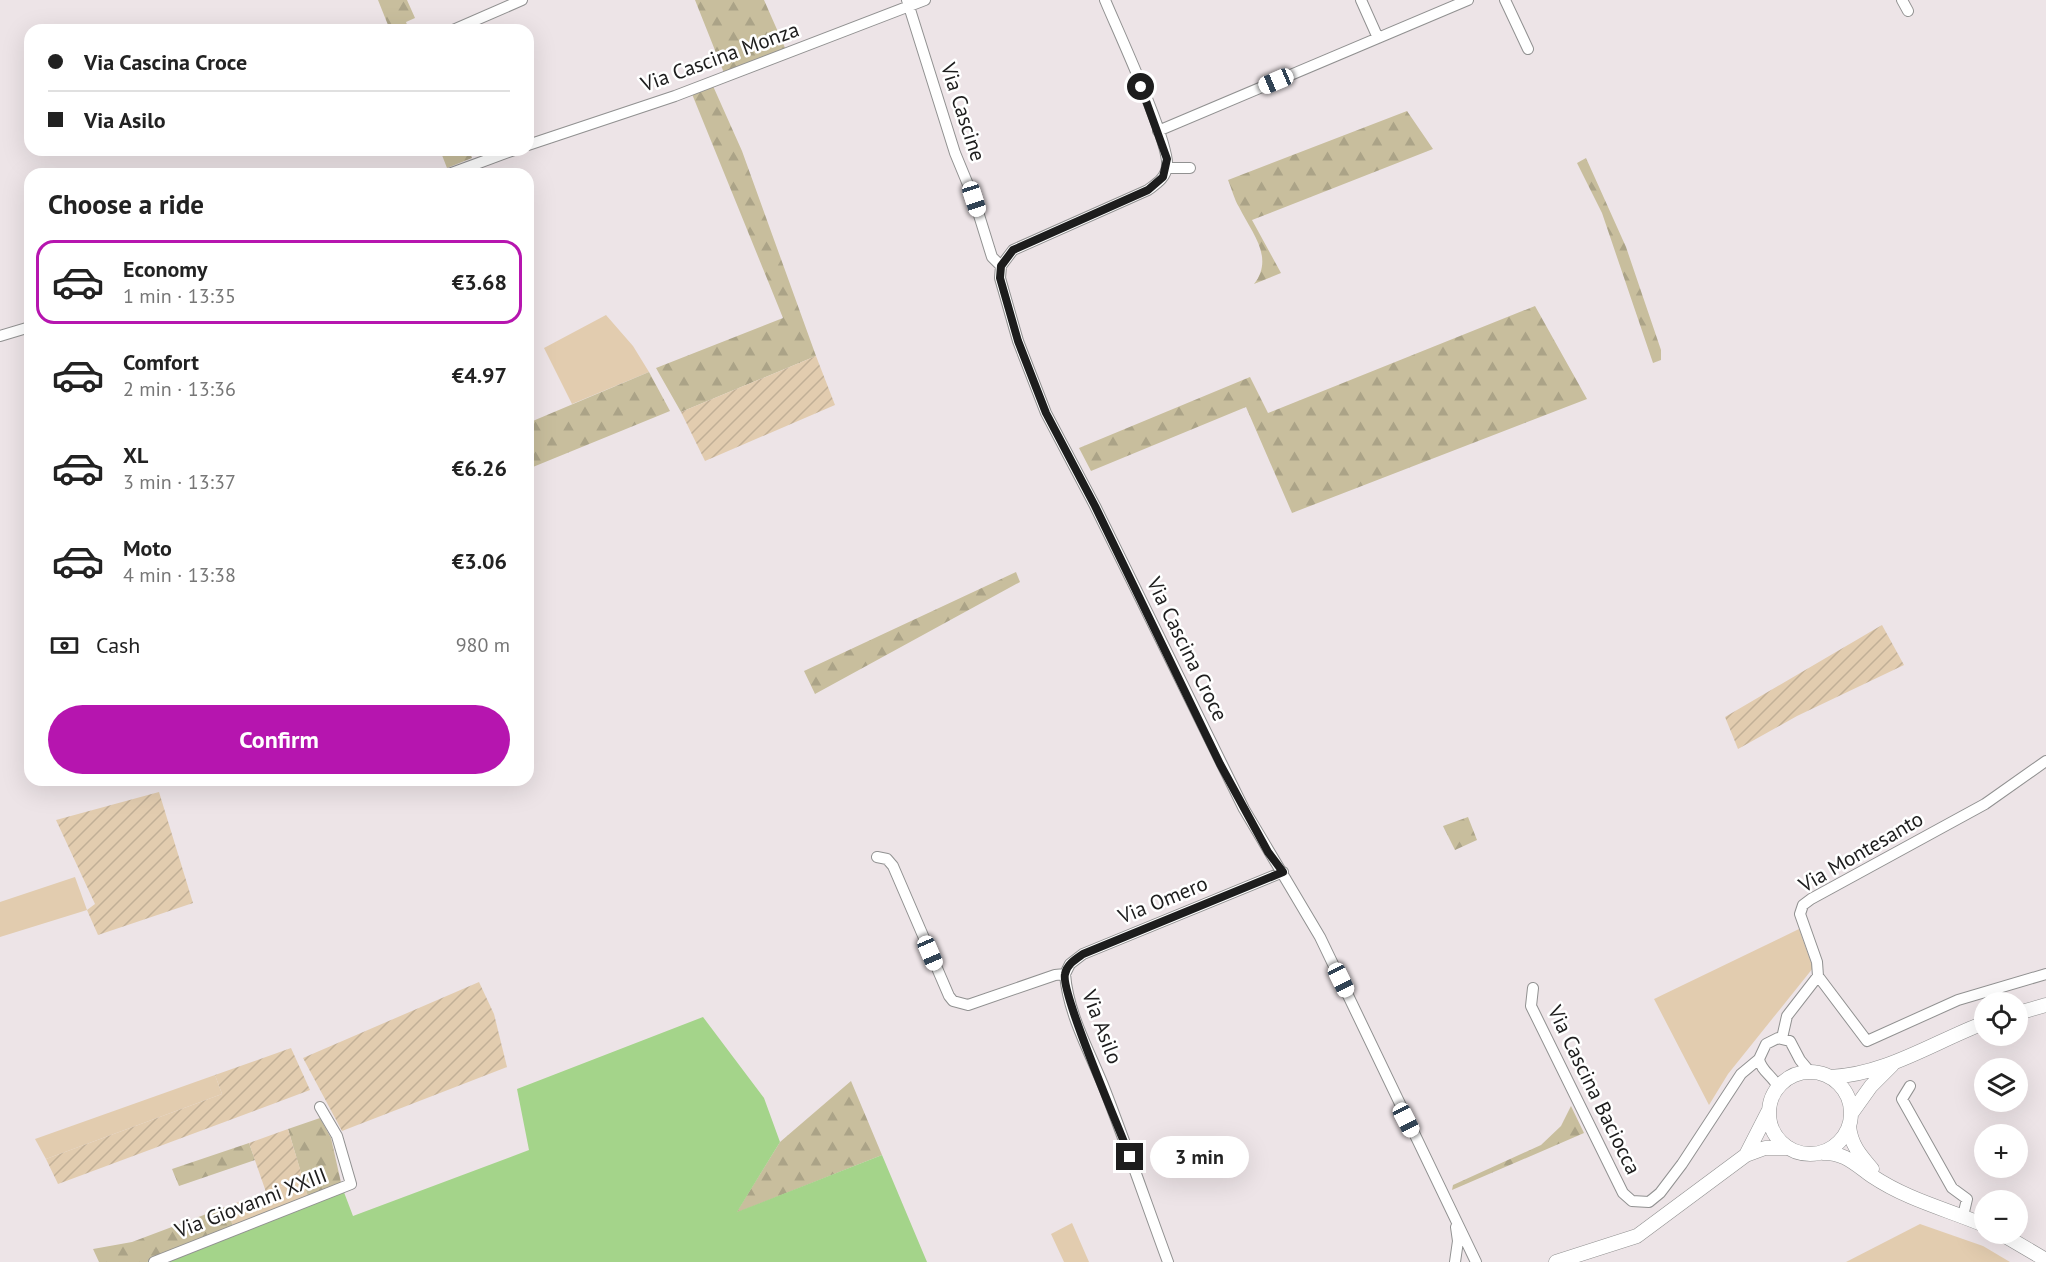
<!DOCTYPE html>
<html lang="en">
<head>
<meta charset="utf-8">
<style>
	:root { --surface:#fff; --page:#f6f6f6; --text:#222; --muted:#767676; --line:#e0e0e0; --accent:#b615af }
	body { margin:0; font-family:"PT Sans",sans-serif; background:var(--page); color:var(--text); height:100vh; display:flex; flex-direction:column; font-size:22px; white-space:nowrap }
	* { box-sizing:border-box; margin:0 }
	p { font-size:20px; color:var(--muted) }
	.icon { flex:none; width:33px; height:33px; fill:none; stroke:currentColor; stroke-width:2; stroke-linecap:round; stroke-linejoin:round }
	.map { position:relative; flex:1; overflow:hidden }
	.drawer { position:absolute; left:24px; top:168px; width:510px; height:618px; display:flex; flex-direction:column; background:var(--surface); border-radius:18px; box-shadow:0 6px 24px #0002 }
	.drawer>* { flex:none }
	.banner { position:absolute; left:24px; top:24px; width:510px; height:132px; border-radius:18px; box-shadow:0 6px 24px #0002; display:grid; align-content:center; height:132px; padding:0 24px; background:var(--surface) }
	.controls { position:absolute; left:1974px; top:992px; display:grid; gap:12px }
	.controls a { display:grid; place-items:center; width:54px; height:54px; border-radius:50%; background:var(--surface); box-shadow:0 6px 24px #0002; font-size:30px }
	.end { position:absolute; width:27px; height:27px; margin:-14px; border:8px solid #1d1d1d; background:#fff; box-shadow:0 0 0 3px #fff }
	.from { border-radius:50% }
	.bubble { position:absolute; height:42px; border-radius:21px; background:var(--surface); box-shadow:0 6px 24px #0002; font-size:20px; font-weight:800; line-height:42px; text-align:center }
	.car { position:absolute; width:18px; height:36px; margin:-18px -9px; border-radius:8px; box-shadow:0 0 4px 2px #0007; background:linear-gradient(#fff 24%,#345 0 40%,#fff 0 76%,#345 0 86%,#fff 0) }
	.banner b { display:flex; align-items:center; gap:21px; height:57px; font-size:22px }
	.banner b+b { border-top:2px solid var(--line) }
	.banner i { width:15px; height:15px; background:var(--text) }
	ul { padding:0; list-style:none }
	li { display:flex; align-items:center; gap:18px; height:84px; margin:0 12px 9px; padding:0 12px; border:3px solid transparent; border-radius:18px }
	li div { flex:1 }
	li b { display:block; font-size:22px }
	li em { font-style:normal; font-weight:800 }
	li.current { border-color:var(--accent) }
	li>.icon { width:54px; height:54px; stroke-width:1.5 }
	h2 { padding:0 24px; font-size:27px; line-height:72px }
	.pay { display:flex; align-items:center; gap:15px; height:66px; padding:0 24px; font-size:22px }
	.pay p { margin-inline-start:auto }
	.primary-button { display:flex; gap:12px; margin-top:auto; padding:12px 24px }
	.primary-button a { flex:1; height:69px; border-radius:36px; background:var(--accent); color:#fff; font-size:24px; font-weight:800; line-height:69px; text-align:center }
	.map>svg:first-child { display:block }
</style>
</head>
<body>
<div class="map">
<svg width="2046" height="1262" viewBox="0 0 2046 1262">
	<defs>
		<pattern id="forest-firs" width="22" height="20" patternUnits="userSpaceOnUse" patternTransform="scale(1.5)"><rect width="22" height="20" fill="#c8be9d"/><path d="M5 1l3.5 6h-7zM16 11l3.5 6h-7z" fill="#aba387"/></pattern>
		<pattern id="garden-furrows" width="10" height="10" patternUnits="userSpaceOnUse" patternTransform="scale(1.5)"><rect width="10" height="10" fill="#e2ccaf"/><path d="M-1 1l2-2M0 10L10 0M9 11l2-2" fill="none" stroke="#c1af96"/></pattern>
	</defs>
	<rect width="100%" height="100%" fill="#ede4e7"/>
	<path fill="#e2ccaf" d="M606,315L633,346L649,372L572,404L544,348Z
		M75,877L87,910L0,937V902Z
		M1799,929L1813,968L1728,1074L1709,1105L1654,999Z
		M215,1075L222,1094L46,1159L35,1139Z
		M303,1179L309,1200L234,1228L225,1207Z
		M1072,1223L1089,1262H1064L1051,1234Z
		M1920,1224L1983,1246L2010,1262H1846Z"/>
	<path fill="url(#forest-firs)" d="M378,0H407L415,18L406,22L409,30H390Z
		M695,0H764L786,50L724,73Z
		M713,86L742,151L816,356L681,412L656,368L783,318L692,94Z
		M1407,111L1433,149L1252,220L1281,273L1254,284C1275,257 1251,232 1239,207C1234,199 1232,189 1228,180Z
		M440,150H469L472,158L447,168Z
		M1586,158L1626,247L1661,350V360L1653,363L1602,213L1577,163Z
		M1535,306L1587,399L1292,513L1246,407L1091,471L1079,448L1250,377L1268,413Z
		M649,372L670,411L528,469V423Z
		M1016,572L1020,582L815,694L804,671Z
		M1468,817L1477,840L1455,850L1443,826Z
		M851,1081L882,1155L736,1213L780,1142Z
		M1571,1106L1584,1133L1452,1190L1453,1185L1541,1145L1561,1126Z
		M320,1118L331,1138L342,1187L309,1200L288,1129Z
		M249,1143L255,1160L179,1186L172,1169Z
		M225,1207L234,1228L147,1262H99L93,1249L132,1242Z"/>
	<path fill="url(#garden-furrows)" d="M816,356L835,405L705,461L681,412Z
		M1882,625L1904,665L1797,716L1738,749L1725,717Z
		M159,792L193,903L98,935L87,910L95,904L56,820Z
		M479,982L494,1014L507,1067L342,1131L303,1058Z
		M291,1048L310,1090L58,1184L46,1159L222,1094L215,1075Z
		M288,1129L303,1179L266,1192L249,1143Z"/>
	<path fill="#a4d48a" d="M703,1017L764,1098L780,1142L737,1212L882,1155L927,1262H147L342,1187L353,1216L529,1150L517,1089Z"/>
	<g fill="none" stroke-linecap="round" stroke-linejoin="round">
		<defs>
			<path id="minor" d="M907,0L955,153L974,199L992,257L1001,266
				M1105,0C1117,29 1170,143 1167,166C1166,178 1156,184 1148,190L1013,250L1001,266L1000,278L1018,341L1046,413L1095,506L1244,809L1320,937L1476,1262
				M1361,0L1378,38
				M1505,0L1528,49
				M1902,0L1908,11
				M453,30L522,0
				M1158,131L1468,0
				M528,145L675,96L925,0
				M1167,168H1190
				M449,174L514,150
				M0,336L30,327
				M2046,761L1985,804L1811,899L1803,905L1800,914L1817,962L1818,976L1867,1041L1958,1000L2046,974
				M877,857L887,859L893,866L949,996L953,1001L968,1005L1055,975L1065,974
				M1065,974C1068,1014 1090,1052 1105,1090C1127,1147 1147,1205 1168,1262
				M1065,974L1070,964L1083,954L1283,872
				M1533,988L1531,1006L1623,1193L1632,1201L1649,1202L1660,1193L1682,1164L1741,1074L1759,1059L1766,1044L1778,1038L1790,1041L1800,1060L1810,1072
				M1782,1038L1787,1016L1818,976
				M1759,1059C1761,1071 1773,1076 1778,1087
				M1910,1086L1902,1099L1952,1188L1967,1199L1963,1216
				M154,1262L351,1184L337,1136L320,1107
				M1455,1262L1458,1241L1456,1227"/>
			<path id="tertiary" d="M2018,1013L2046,1005
				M1769 1113a41 41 0 1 1 82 0a41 41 0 1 1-82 0Z
				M1830,1077C1885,1075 1934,1042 1984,1023
				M1851,1114L1871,1086L1892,1065
				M1849,1126C1851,1145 1860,1155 1872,1169
				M1823,1153C1844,1152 1856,1165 1872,1176C1908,1200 1946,1209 1984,1225
				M1746,1155L1768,1112
				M2000,1233L2046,1260
				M1556,1262L1637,1236L1746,1155L1765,1148H1789"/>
		</defs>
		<use href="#minor" stroke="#919191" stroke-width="12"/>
		<use href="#tertiary" stroke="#919191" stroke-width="15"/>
		<use href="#minor" stroke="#fff" stroke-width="10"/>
		<use href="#tertiary" stroke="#fff" stroke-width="14"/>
	</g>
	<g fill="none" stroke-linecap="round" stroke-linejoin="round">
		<path stroke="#1d1d1d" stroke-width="8" d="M1130,1157C1119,1128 1060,992 1065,974C1067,964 1076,959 1083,954L1283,872L1268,852L1220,764L1095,506L1046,413L1018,341L1000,278L1001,266L1013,250L1148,190L1163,177L1167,159L1141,87"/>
	</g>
	<g text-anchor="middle" stroke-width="5" stroke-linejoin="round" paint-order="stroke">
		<g font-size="21" fill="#1d1d1d" stroke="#fff">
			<text transform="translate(720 57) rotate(-20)" y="7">Via Cascina Monza</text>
			<text transform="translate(963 112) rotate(72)" y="7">Via Cascine</text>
			<text transform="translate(1187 649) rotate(64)" y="7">Via Cascina Croce</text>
			<text transform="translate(1861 852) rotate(-30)" y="7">Via Montesanto</text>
			<text transform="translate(1163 900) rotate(-22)" y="7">Via Omero</text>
			<text transform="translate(1102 1027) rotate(69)" y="7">Via Asilo</text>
			<text transform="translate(1594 1090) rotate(64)" y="7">Via Cascina Baciocca</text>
			<text transform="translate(251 1203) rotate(-21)" y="7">Via Giovanni XXIII</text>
		</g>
	</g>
</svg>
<div class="controls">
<a><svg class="icon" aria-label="locate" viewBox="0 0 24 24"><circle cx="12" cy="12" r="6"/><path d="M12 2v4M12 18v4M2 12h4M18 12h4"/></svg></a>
<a><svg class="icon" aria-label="layers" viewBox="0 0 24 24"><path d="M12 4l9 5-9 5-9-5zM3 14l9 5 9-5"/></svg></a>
<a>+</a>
<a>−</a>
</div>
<i class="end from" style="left:1141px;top:87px"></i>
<i class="end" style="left:1130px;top:1157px"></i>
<div class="bubble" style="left:1150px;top:1136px;width:99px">3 min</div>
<i class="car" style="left:1276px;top:81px;rotate:247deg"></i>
<i class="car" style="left:974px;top:199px;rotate:162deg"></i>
<i class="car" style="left:930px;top:953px;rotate:157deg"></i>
<i class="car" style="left:1341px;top:980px;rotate:154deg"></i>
<i class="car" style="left:1406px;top:1120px;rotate:153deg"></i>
<div class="banner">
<b><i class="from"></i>Via Cascina Croce</b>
<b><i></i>Via Asilo</b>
</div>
<section class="drawer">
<h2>Choose a ride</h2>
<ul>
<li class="current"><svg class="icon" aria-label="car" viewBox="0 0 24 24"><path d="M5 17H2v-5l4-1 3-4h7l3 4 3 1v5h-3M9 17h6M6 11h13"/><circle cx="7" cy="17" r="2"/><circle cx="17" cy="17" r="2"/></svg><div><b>Economy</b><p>1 min · 13:35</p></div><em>€3.68</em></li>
<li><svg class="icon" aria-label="car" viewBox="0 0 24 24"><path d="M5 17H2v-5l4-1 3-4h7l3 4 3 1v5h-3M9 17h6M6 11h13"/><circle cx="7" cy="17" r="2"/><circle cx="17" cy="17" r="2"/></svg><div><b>Comfort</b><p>2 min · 13:36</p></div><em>€4.97</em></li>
<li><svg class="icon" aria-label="car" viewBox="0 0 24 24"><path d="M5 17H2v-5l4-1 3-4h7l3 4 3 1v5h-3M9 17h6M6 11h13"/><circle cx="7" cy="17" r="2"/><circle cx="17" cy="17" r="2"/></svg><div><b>XL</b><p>3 min · 13:37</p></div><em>€6.26</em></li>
<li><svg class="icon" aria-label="car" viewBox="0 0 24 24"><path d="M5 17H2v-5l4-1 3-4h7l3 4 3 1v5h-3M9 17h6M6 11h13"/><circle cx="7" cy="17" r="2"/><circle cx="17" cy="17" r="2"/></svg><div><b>Moto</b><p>4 min · 13:38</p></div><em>€3.06</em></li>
</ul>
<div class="pay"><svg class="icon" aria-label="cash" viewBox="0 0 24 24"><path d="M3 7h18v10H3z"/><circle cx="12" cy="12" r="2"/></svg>Cash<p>980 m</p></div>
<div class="primary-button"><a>Confirm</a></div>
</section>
</div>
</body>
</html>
